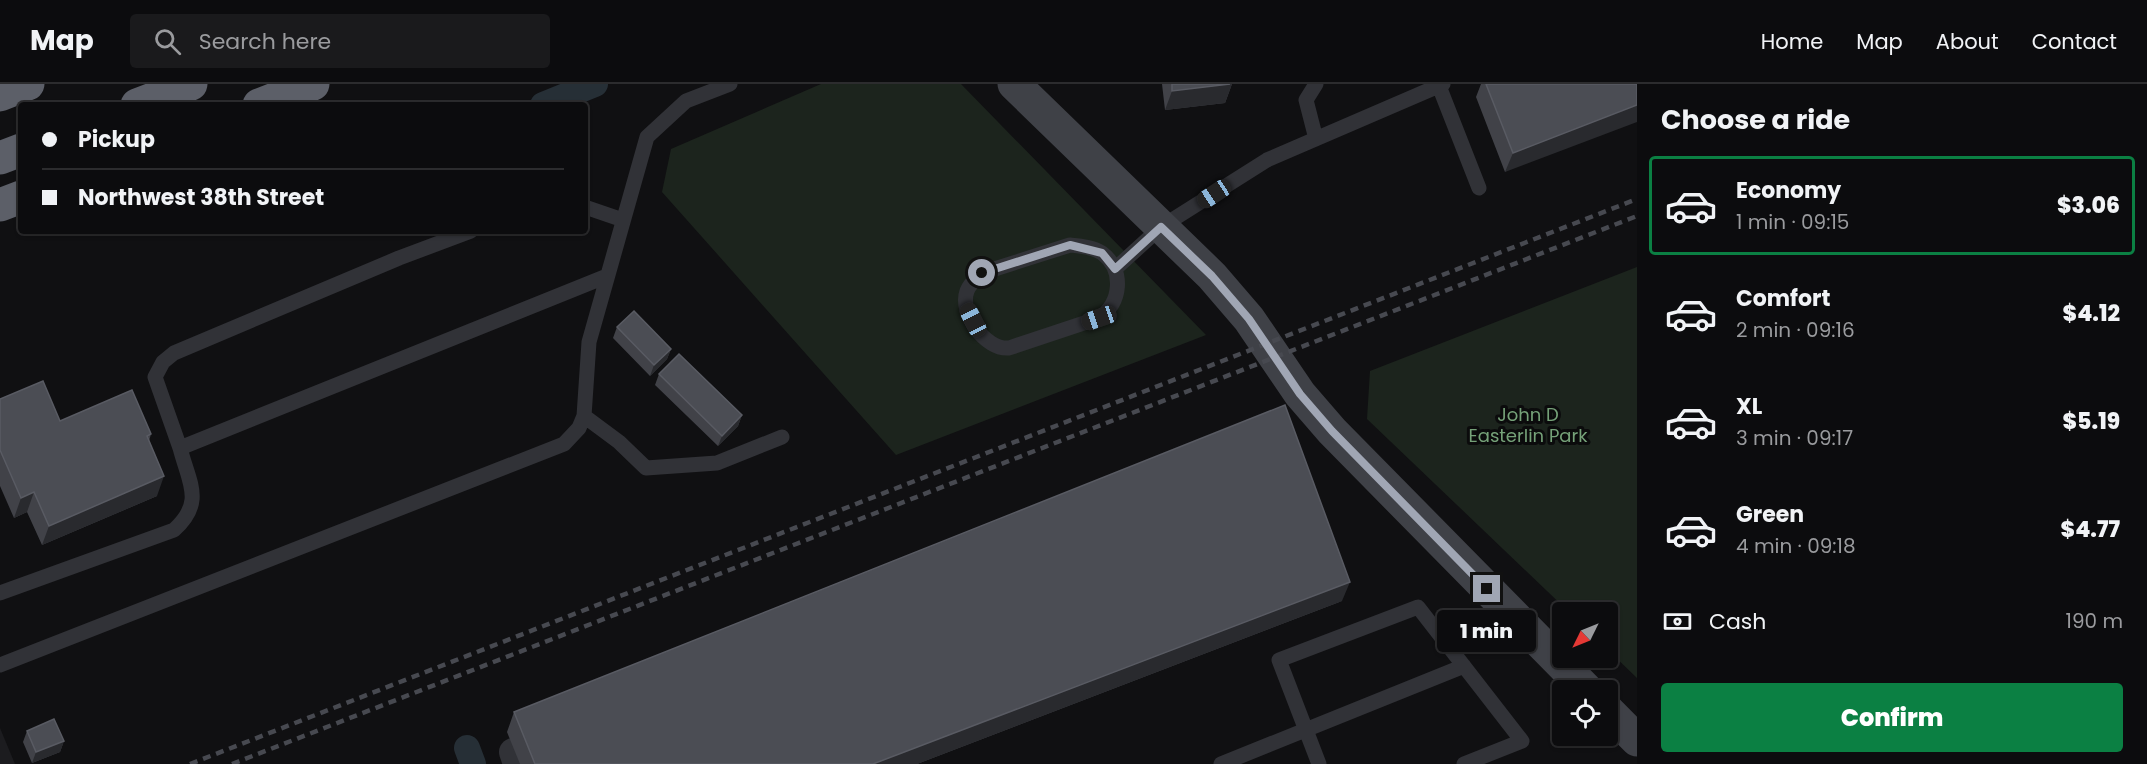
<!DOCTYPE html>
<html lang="en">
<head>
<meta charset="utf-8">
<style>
	:root { --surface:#0c0c0e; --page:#1a1a1c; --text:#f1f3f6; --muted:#9a9b9e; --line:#2c2c2e; --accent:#0b8043 }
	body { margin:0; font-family:Poppins,sans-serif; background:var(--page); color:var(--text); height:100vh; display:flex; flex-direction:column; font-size:22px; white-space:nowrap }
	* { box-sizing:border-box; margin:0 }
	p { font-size:20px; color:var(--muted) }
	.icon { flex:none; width:33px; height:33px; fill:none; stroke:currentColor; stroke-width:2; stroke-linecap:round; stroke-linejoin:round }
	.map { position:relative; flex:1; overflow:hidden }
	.sheet { display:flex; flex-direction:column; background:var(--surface); width:510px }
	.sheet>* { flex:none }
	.hud { position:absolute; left:18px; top:18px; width:570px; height:132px; border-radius:6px; box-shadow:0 2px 4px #0004,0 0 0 2px var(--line); display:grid; align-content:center; height:132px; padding:0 24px; background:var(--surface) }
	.needle { width:39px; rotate:227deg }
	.controls { position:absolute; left:1552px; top:518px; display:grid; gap:12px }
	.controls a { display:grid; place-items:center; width:66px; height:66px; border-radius:6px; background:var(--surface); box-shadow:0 2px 4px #0004,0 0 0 2px var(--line); font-size:30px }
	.end { position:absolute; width:27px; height:27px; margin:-14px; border:8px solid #a0a6b4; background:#111; box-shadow:0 0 0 3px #111 }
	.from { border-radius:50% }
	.bubble { position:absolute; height:42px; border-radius:6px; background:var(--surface); box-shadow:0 2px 4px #0004,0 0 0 2px var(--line); font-size:20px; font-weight:800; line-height:42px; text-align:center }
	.car { position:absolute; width:18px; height:36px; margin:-18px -9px; border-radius:8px; box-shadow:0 0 4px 2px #0007; background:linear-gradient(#222 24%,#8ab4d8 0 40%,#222 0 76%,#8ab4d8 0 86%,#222 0) }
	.hud b { display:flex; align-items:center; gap:21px; height:57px; font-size:22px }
	.hud b+b { border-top:2px solid var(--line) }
	.hud i { width:15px; height:15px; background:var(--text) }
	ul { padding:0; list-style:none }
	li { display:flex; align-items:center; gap:18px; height:99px; margin:0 12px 9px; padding:0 12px; border:3px solid transparent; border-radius:6px }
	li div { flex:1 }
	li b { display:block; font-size:22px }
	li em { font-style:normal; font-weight:800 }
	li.selected { border-color:var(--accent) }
	li>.icon { width:54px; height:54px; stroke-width:1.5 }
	h2 { padding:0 24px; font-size:27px; line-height:72px }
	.pay { display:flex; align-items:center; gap:15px; height:66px; padding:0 24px; font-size:22px }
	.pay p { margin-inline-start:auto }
	.action { display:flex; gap:12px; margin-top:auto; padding:12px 24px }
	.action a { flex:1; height:69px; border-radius:6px; background:var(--accent); color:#fff; font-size:24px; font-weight:800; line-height:69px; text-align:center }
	header { display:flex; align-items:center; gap:36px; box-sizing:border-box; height:84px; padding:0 30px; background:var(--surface); border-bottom:2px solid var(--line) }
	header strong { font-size:28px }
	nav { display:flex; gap:33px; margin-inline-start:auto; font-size:21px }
	.search { width:420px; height:54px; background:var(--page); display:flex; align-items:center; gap:15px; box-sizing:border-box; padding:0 21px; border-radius:6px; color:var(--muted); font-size:22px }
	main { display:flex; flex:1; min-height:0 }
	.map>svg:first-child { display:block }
</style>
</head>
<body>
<header>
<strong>Map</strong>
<div class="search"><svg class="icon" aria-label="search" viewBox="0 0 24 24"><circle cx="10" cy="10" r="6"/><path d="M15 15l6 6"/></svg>Search here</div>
<nav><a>Home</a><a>Map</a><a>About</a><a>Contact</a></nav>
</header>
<main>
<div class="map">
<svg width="1637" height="680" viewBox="0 0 1637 680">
	<rect width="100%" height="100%" fill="#101012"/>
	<path fill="#1c1c1f" d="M0,644L15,680H0Z"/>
	<path fill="#1c241d" d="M821,0H961L1206,251L896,371L662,108L671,65Z
		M1637,183V594L1608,566V528H1569L1367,335L1370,287Z"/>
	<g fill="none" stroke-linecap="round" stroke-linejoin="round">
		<path stroke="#262f36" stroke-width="26" d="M543,21L595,0
			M467,664L473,680"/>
		<path stroke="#313237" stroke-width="15" d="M1439,2L1479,104
			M1316,55L1306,16L1316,0
			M585,123L623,136
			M1070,161C1080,162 1093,163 1102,169C1125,186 1121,220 1099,234L1009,264C985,266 959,229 967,207C970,199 977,194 982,189Z
			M1115,185L1161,143L1267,76L1443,0
			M584,332L619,358L646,384L717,379L782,353
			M180,364L155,293L163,278L174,269L399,174L471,147
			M0,509L174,446C205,418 189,399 180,364L607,192
			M0,581L564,360L579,344L584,332L589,258L647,53L686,17L730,0
			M1221,680L1464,582
			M1319,680L1279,576L1418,523L1522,657L1464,680"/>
		<path stroke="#313237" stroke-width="28" d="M513,668L517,680"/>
		<path stroke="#3f4147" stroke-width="33" d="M1014,0L1212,192L1249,235L1300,310L1332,347L1587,606
			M1608,627L1637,656"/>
		<path stroke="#5c5f68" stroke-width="33" d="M0,11L28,0
			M137,21L191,0
			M259,21L313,0
			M0,74L21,66
			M0,121L21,113"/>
		<path stroke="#474950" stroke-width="4.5" stroke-dasharray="8 6" stroke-linecap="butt" d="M190,680L1637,115
			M232,680L1637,132"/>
	</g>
	<path fill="#414248" d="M1162,0H1232L1225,19L1165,26Z
		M1481,0H1637L1505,88L1476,13Z
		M617,243L671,265L667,275L650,292L613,254Z
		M659,290L742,331L738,342L718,362L655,301Z
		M0,315L60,337L151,350L149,357L157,412L42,461L27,428L14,434L0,402Z
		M1342,517L917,680H520L507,648L514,628Z
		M27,647L64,657L60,668L32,679L23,658Z"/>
	<path fill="#292a2e" d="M1232,0L1225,19L1165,26L1172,7Z
		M1637,21V38L1505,88L1513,69Z
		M671,265L667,275L650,292L654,281Z
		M742,331L738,342L718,362L722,352Z
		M164,392L157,412L42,461L49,442Z
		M34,408L27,428L14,434L21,414Z
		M1350,498L1342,517L917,680H873Z
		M64,657L60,668L32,679L36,668Z"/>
	<path fill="#4b4d54" stroke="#595b63" stroke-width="1.5" d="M1172,0H1230L1172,7Z
		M1486,0H1637V21L1513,69Z
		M634,227L671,265L654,281L617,243Z
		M679,270L742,331L722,352L659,290Z
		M43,297L60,337L132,306L151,350L147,352L164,392L49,442L34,408L21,414L0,366V315Z
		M1285,321L1350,498L873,680H535L514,628Z
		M54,635L64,657L36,668L27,647Z"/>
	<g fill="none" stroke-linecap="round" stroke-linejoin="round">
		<path stroke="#a0a6b4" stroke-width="8" d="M982,189L1070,161L1102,169L1115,185L1161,143L1212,192L1249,235L1300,310L1332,347L1487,505"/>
	</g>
	<g text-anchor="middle" stroke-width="6" stroke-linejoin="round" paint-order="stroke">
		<g font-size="18" fill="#75a178" stroke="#0b0b0c">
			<text x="1528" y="337">John D<tspan x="1528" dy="21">Easterlin Park</tspan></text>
		</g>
	</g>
</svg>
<div class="controls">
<a><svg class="needle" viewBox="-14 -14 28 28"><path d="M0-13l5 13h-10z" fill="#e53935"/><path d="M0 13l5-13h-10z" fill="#9a9b9e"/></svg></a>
<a><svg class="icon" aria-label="locate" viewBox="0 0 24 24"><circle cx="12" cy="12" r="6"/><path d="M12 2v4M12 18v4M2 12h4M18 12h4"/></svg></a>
</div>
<i class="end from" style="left:982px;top:189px"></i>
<i class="end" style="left:1487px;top:505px"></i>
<div class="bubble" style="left:1437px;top:526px;width:99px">1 min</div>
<i class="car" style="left:1214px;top:110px;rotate:237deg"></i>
<i class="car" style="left:1099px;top:234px;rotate:251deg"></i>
<i class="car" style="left:973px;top:236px;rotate:333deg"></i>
<div class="hud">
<b><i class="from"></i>Pickup</b>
<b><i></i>Northwest 38th Street</b>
</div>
</div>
<section class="sheet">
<h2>Choose a ride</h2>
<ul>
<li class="selected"><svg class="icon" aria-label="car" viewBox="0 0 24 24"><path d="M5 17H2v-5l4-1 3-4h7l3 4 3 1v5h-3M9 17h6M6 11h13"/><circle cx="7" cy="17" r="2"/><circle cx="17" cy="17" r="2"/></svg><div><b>Economy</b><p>1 min · 09:15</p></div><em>$3.06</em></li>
<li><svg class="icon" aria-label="car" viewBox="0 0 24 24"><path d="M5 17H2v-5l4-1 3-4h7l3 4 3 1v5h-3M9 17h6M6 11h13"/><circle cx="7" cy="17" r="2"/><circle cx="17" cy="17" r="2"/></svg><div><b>Comfort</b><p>2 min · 09:16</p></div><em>$4.12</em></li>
<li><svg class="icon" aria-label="car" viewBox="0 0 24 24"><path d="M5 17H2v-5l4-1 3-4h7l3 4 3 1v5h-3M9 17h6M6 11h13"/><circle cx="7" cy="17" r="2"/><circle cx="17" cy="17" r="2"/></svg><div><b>XL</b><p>3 min · 09:17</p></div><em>$5.19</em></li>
<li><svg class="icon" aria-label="car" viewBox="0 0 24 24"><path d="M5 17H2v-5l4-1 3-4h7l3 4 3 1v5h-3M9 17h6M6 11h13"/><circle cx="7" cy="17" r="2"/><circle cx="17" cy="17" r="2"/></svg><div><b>Green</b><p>4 min · 09:18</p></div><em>$4.77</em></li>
</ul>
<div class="pay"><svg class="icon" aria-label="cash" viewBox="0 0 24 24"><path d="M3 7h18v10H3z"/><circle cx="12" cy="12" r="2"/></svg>Cash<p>190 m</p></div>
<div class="action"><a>Confirm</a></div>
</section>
</main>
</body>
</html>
